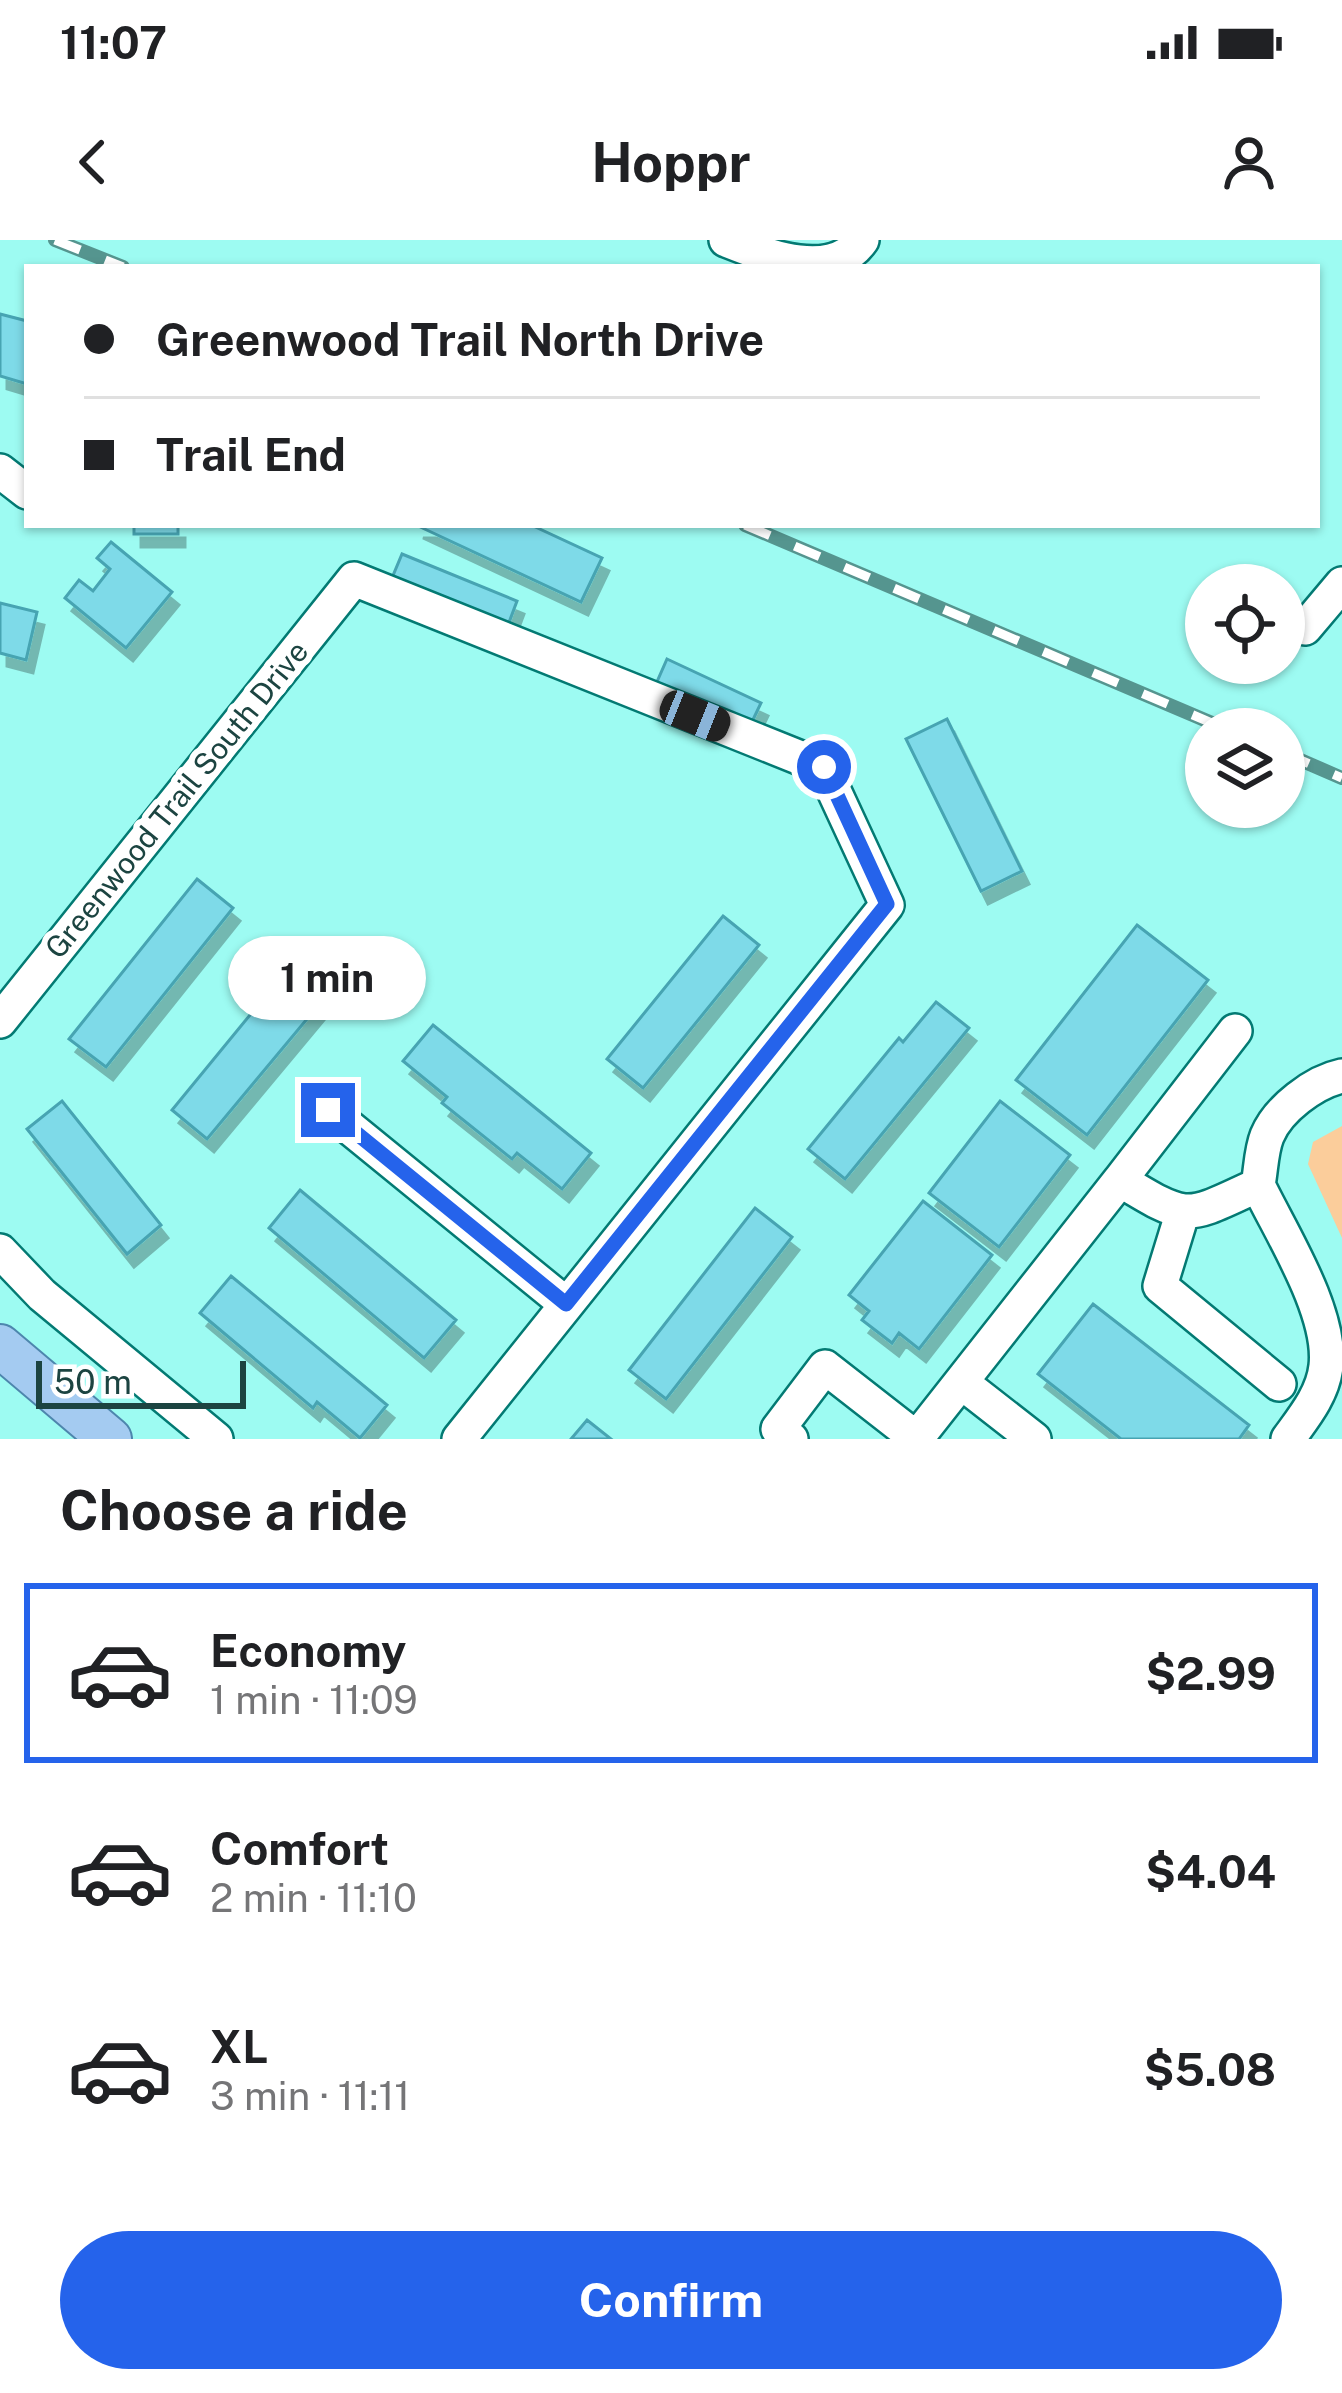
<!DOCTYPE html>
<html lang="en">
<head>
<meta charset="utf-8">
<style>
	:root { --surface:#fff; --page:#f2f2f2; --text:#202124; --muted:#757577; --line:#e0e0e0; --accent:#2563eb }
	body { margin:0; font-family:"Public Sans",sans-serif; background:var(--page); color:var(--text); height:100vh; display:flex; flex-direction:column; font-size:45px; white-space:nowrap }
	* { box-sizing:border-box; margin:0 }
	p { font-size:39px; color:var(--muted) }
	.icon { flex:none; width:66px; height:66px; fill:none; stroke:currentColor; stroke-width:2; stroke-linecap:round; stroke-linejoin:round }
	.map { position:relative; height:1199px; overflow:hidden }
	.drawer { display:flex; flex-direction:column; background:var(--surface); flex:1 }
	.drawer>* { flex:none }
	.guide { position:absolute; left:24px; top:24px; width:1296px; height:264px; border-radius:0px; box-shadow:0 3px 9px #0004; display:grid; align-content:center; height:264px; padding:0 60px; background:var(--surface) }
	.tools { position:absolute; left:1185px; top:324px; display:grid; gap:24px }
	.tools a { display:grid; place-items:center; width:120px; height:120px; border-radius:50%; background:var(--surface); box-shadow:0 3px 9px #0004; font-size:60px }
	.scale { position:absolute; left:36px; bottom:30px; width:210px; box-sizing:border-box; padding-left:12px; border:6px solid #1c4441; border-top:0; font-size:33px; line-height:42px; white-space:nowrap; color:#1c4441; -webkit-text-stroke:9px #fff; paint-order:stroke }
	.end { position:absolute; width:54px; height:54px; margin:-27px; border:15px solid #2563eb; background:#fff; box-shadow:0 0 0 6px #fff }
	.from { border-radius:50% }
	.bubble { position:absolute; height:84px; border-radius:42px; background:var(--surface); box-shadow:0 3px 9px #0004; font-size:39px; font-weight:700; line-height:84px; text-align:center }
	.car { position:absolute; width:36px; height:72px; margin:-36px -18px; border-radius:15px; box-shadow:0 0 9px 3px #0007; background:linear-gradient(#222 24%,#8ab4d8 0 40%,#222 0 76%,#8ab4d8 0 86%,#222 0) }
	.guide b { display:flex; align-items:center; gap:42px; height:114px; font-size:45px }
	.guide b+b { border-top:3px solid var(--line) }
	.guide i { width:30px; height:30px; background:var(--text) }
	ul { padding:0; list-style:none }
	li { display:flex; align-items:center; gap:36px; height:180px; margin:0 24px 18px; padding:0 36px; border:6px solid transparent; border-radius:0px }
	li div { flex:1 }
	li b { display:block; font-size:45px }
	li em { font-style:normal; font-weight:700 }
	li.selected { border-color:var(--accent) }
	li>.icon { width:108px; height:108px; stroke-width:1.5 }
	h2 { padding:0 60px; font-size:54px; line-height:144px }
	.cta { display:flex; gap:24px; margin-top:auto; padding:24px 60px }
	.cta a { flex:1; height:138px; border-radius:72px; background:var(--accent); color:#fff; font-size:48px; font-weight:700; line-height:138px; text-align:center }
	.status { display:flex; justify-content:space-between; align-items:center; height:84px; padding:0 60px; background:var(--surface); direction:ltr }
	.status svg { height:33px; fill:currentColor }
	header { display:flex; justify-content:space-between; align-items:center; height:156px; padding:0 60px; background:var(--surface); font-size:54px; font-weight:700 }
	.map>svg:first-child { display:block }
</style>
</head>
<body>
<div class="status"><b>11:07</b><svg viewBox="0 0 49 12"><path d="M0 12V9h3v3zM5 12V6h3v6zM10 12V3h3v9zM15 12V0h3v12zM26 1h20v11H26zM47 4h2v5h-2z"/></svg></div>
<header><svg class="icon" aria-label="back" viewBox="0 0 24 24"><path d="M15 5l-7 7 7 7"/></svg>Hoppr<svg class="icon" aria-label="person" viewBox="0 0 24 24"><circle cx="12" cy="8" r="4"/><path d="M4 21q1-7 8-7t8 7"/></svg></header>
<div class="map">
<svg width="1342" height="1199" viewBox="0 0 1342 1199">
	<defs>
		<filter id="shadow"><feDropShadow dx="7" dy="13" stdDeviation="0" flood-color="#0004"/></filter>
	</defs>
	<rect width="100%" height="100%" fill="#9dfbf2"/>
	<path fill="#fbcd9b" d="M1342,886V998L1308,924L1313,902Z"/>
	<path fill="#7edae8" stroke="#46a4b2" stroke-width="3" filter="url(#shadow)" d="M0,74L27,81V144L0,136Z
		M134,285H178V294H134Z
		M416,285H531L602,318L581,362Z
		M111,302L172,352L126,408L65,358L79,340L93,351L110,329L97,318Z
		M402,314L517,361L508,385L392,338Z
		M0,363L37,372L26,420L0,413Z
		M667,419L761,463L749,488L656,444Z
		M947,479L1022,631L981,651L906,499Z
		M197,639L233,668L106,827L69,799Z
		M723,676L759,705L643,848L607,819Z
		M1137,685L1208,740L1087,895L1016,840Z
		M296,719L332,749L207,899L172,870Z
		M936,762L969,788L845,939L808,909L899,798L903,802Z
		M433,785L591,913L562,949L517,913L512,919L442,863L447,857L403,821Z
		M62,861L161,985L127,1014L27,889Z
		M1000,861L1070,915L999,1007L929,953Z
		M300,950L456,1080L424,1118L269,988Z
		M923,961L992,1015L919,1109L899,1093L892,1103L862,1080L869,1071L849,1055Z
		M755,968L792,997L666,1159L629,1130Z
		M231,1036L387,1165L360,1198L317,1162L313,1168L200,1073Z
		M1093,1064L1249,1185L1239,1199H1121L1038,1134Z
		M587,1180L611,1199H571Z"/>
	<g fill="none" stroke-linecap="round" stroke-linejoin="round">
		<defs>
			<path id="minor" d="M726,0C764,15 832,43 862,0
				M0,231L27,252
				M1305,388L1342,344
				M0,781L354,339L823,527L887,665L459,1199
				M1235,791L1120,940C1189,982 1185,979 1258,945
				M328,870L566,1064
				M1258,945C1281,993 1332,1072 1326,1126C1323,1154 1304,1177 1288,1199
				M1258,945C1261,930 1261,911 1267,896C1278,869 1314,842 1342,836
				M1183,971L1160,1046L1279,1144
				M0,1011L42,1055L216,1199
				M961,1142L1034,1199
				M791,1199L778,1189L825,1127L916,1198
				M916,1199L1120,940"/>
			<path id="major" d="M0,1106L110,1199"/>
		</defs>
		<use href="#minor" stroke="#037a73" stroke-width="38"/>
		<use href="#major" stroke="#4d86ad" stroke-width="46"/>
		<use href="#minor" stroke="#fff" stroke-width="33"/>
		<use href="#major" stroke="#a4cbf1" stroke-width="42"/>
		<defs>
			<path id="rail" d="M55,0L123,27
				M745,285L1226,489
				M1284,513L1342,538"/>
		</defs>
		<use href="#rail" stroke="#55958f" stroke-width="14"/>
		<use href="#rail" stroke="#fff" stroke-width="9" stroke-dasharray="27" stroke-linecap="butt"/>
	</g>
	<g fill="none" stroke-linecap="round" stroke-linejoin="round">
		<path stroke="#2563eb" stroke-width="15" d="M328,870L566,1064L887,664L824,527"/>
	</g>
	<g text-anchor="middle" stroke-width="12" stroke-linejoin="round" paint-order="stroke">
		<g font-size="30" fill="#1c4441" stroke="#fff">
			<text transform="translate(177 560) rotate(-51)" y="10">Greenwood Trail South Drive</text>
		</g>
	</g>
</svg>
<div class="tools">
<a><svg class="icon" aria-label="locate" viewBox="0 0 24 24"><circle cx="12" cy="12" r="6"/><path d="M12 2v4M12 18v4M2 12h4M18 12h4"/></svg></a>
<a><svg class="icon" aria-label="layers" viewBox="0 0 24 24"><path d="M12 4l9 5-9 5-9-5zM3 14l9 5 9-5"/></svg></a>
</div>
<div class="scale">50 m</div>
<i class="end from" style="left:824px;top:527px"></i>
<i class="end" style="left:328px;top:870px"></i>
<div class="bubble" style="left:228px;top:696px;width:198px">1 min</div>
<i class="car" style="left:695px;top:476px;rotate:112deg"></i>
<div class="guide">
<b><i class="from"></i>Greenwood Trail North Drive</b>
<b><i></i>Trail End</b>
</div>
</div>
<section class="drawer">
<h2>Choose a ride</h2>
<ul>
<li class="selected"><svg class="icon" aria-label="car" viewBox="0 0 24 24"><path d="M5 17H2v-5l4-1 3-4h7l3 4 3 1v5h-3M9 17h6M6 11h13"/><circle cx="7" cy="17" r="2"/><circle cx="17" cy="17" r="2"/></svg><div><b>Economy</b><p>1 min · 11:09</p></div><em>$2.99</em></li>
<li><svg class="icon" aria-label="car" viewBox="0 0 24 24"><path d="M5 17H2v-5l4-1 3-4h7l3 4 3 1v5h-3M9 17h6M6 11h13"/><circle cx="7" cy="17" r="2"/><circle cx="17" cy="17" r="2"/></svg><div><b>Comfort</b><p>2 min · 11:10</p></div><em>$4.04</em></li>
<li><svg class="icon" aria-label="car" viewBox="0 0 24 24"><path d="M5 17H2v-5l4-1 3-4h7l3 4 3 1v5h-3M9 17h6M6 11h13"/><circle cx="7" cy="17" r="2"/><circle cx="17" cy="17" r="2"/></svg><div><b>XL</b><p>3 min · 11:11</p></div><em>$5.08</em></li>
</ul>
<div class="cta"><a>Confirm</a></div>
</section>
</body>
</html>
